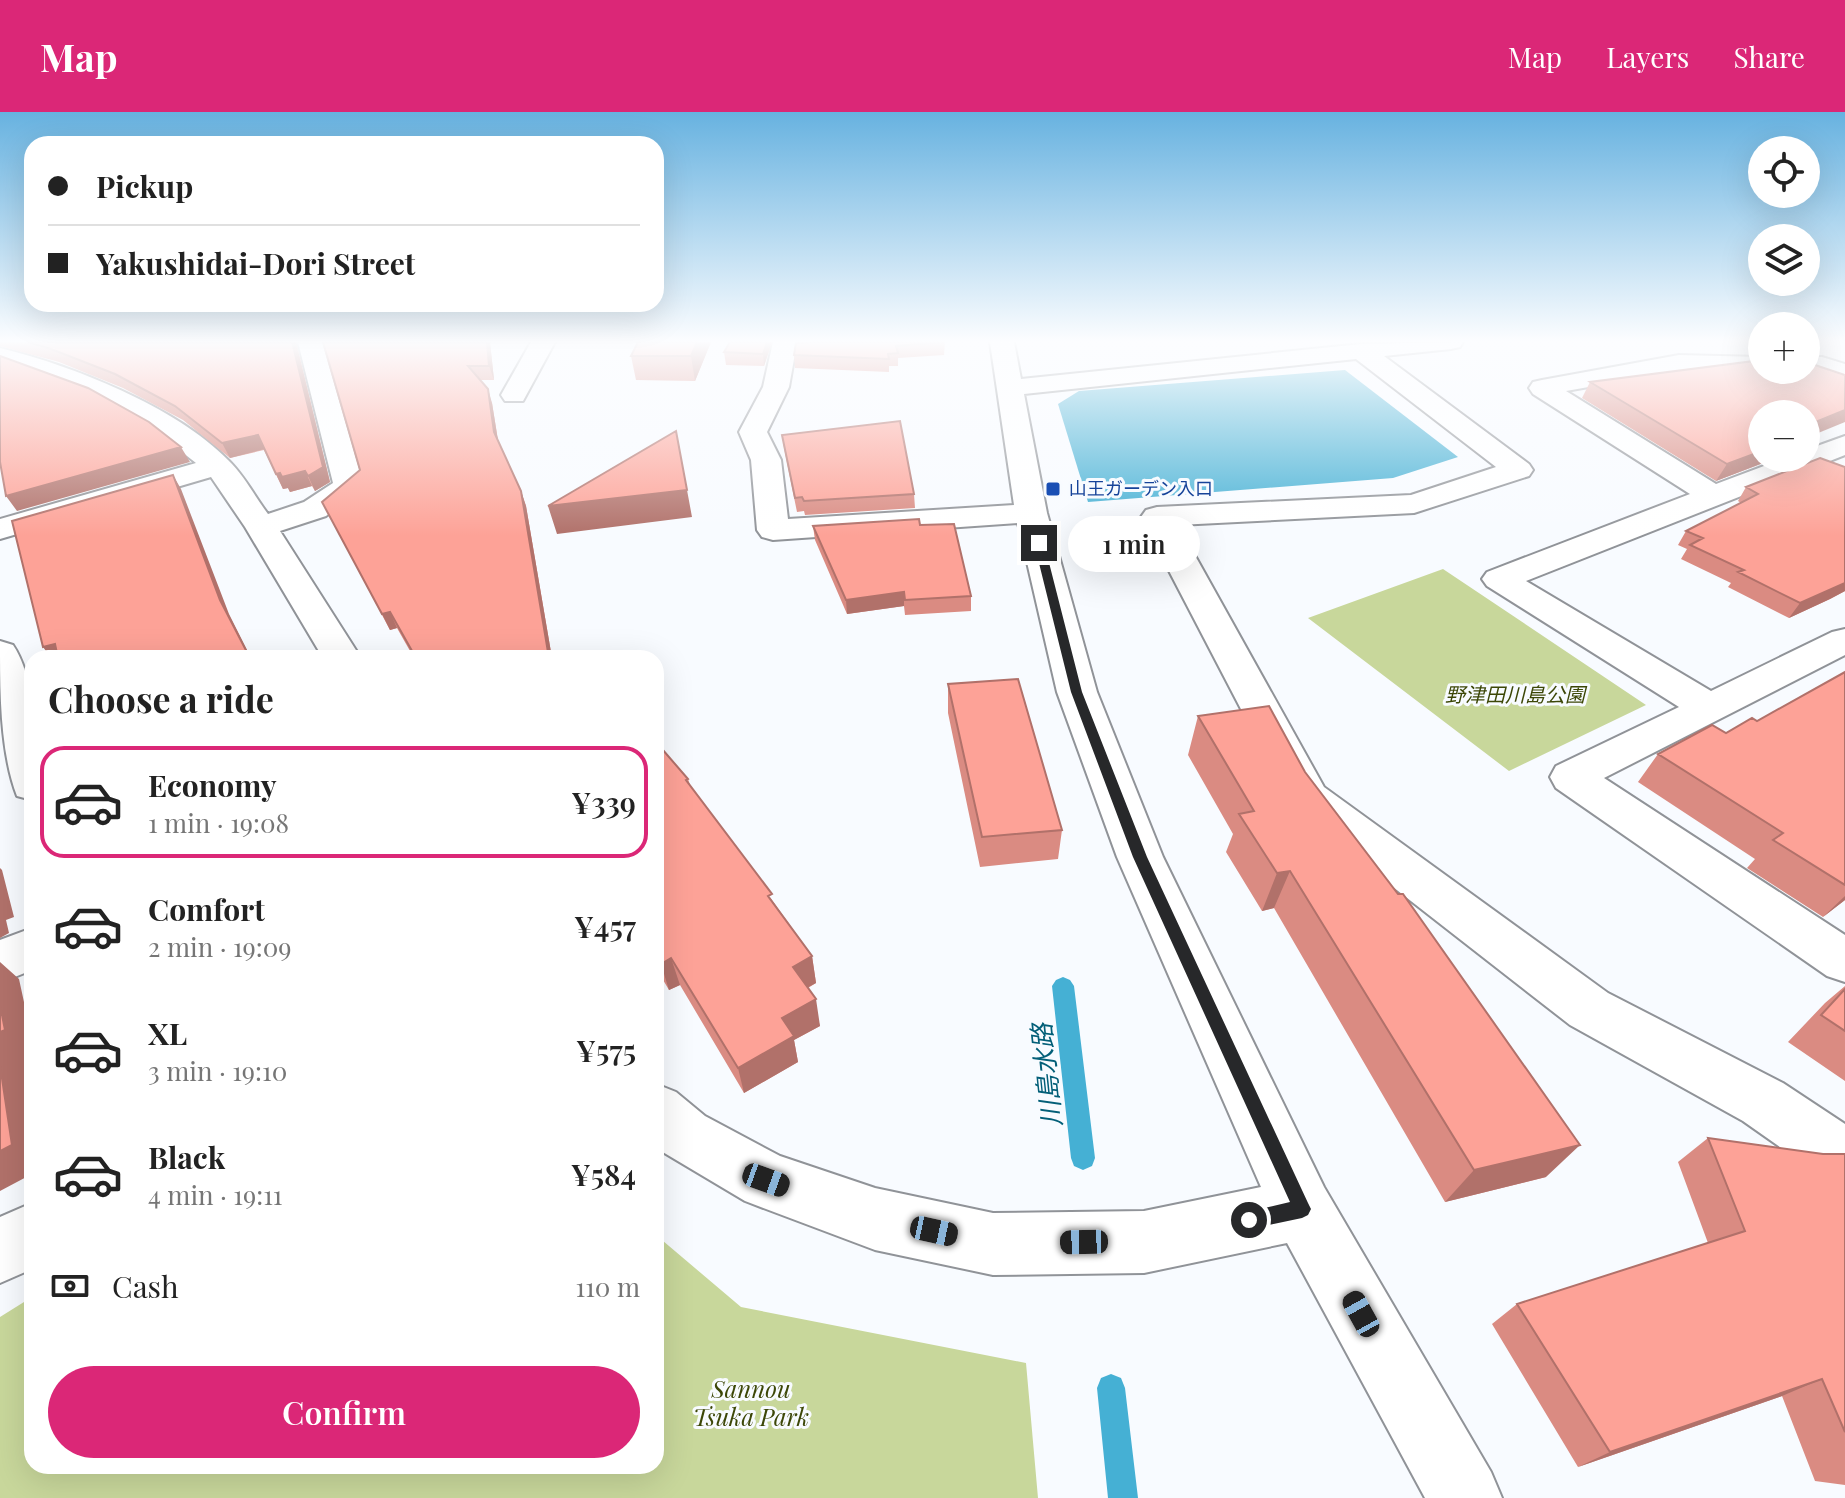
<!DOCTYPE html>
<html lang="en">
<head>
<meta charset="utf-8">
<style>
	:root { --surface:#fff; --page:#f2f2f2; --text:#222; --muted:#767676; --line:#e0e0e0; --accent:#db2777 }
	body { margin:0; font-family:"Playfair Display","Noto Sans JP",serif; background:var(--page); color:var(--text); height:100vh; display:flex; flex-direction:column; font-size:30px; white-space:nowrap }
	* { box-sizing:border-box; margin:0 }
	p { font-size:26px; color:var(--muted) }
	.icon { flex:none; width:44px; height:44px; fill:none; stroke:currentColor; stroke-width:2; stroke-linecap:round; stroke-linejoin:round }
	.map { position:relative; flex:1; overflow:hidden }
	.drawer { position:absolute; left:24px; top:538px; width:640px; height:824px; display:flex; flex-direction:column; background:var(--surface); border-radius:24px; box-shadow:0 8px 32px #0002 }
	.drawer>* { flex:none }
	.banner { position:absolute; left:24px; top:24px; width:640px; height:176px; border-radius:24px; box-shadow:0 8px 32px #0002; display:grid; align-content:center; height:176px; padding:0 24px; background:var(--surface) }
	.controls { position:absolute; left:1748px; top:24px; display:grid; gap:16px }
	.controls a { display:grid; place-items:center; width:72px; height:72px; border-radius:50%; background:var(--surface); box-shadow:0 8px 32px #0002; font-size:40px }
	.end { position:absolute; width:36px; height:36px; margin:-18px; border:10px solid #27282a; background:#fff; box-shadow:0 0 0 4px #fff }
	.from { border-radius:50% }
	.bubble { position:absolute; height:56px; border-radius:28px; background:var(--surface); box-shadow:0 8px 32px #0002; font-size:26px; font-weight:600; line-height:56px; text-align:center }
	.car { position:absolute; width:24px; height:48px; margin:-24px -12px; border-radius:10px; box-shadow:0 0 6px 2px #0007; background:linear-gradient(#222 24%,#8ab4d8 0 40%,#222 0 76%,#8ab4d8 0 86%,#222 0) }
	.banner b { display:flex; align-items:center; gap:28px; height:76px; font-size:30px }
	.banner b+b { border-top:2px solid var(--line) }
	.banner i { width:20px; height:20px; background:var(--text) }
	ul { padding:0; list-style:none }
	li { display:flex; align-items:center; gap:24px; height:112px; margin:0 16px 12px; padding:0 8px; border:4px solid transparent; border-radius:24px }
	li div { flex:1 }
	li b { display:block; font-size:30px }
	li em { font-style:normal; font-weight:600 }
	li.active { border-color:var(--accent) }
	li>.icon { width:72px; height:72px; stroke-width:1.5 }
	h2 { padding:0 24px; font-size:36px; line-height:96px }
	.pay { display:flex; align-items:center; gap:20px; height:88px; padding:0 24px; font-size:30px }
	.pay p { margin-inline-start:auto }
	.action { display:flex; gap:16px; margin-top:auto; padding:16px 24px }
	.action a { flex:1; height:92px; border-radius:48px; background:var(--accent); color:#fff; font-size:32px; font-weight:600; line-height:92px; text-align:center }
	header { display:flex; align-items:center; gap:48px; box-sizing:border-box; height:112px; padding:0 40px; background:var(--accent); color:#fff }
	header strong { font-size:38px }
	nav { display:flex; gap:44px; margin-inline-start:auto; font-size:28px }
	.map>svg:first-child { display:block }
</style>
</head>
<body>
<header>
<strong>Map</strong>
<nav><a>Map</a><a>Layers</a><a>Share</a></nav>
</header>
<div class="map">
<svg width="1845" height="1386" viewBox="0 0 1845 1386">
	<rect width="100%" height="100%" fill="#f8fbff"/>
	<path fill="#c8d79b" d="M1443,457L1646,593L1509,659L1308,506Z
		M656,1123L741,1195L1026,1251L1038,1386H0V1205L32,1185V1354H656Z"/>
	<path fill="#45b0d4" d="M1345,258L1458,345L1393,366L1088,390L1058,292L1079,279Z"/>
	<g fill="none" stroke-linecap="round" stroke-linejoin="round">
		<path fill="#45b0d4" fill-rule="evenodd" d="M1063,865L1070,868L1074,874L1095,1046L1092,1054L1083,1058L1074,1054L1071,1046L1052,874L1056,868Z
			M1111,1262L1121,1266L1125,1276L1138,1386H1108L1097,1276L1101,1266Z"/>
		<defs>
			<path id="minor" d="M298,230H322L364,374L326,404L280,419L361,546H323L245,415L211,365L0,427V407L196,351L159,322L98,287L0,251V236C71,253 177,295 228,348C244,363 255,385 268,402L304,390L333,371Z
				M531,230H555L523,289H505L501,283Z
				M773,230H797L789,275L767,320L781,348L788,407L1014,393L990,230H1014L1021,267L1361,232L1463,230L1460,235L1451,237L1384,244L1529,352L1533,358L1529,364L1414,401L1178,413L1324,675L1608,881L1783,971L1845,1012V1074L1824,1066L1743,1009L1570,913L1293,697L1141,405L1146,398L1157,395L1411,383L1496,355L1356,247L1024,282L1047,401L1097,580L1163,745L1324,1075L1491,1360L1502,1386H1425L1287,1131L1144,1161L993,1163L875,1138L766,1097L745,1089L656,1036V972L676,980L705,1004L780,1044L875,1076L993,1101L1144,1099L1261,1075L1117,745L1057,580L1018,411L773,428L762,425L757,418L751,348L739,320L763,275Z
				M1679,243L1762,245V258H1771L1762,261L1679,259L1566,279L1716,372L1785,346H1806V338L1845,324V343L1526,469L1711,579L1832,520L1845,517V543L1604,666L1845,823V870L1827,864L1556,676L1550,665L1556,654L1679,595L1487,474L1482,467L1487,460L1690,382L1533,282L1529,276L1533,270L1542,268Z
				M1806,245H1822L1845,252V269L1819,261L1797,258H1806Z
				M0,529L13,533C40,573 32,642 32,688L17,684C0,640 0,578 0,529Z
				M32,816V858L0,871V828Z
				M32,1091V1157L0,1171V1105Z"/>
		</defs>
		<use href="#minor" stroke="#909398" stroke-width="4"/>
		<use href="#minor" fill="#fff" fill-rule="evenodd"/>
	</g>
	<path fill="#da8b82" d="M0,230H296L330,370L315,379L312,374L290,380L288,376L283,377L264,338L230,346L183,308L123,276L59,250L0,234Z
		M490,230L494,268H480L492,291L498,328L521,379L526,394L552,546H414L397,516L390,518L322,390L360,358Z
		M711,230L695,269L636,268L631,244Z
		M772,230L764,254L726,253L724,240Z
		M945,230L944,243L898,246V254H889V260L795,256L794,243Z
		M1590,270L1806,302L1762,346H1776L1716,369L1582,286Z
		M782,323L914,382L915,396L805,403L804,399L797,400L784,336Z
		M1845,355V479L1830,487L1789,506L1728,475L1731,471L1681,447L1687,437L1678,433L1686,419L1741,391L1738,389L1746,375Z
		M920,413L971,484V499L905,503L904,494L847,502L815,428L813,414Z
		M1845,560V788L1823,805L1747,756L1755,747L1638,670L1658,642L1726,621L1757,609Z
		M948,572L1062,718L1058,747L980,755L948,601Z
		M1198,604L1305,660L1546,1065L1445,1090L1274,796L1262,799L1226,740L1233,722L1188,643Z
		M656,630L688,667L690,673L812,844L816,871L808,876L820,914L794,928L798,950L744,981L680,873L669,878L656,856Z
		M1845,874V969L1788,930L1825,891Z
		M1708,1026L1823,1042H1845V1373L1815,1369L1782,1284L1578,1355L1492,1212L1517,1192L1708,1131L1678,1050Z"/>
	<path fill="#b1716a" d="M292,230H296L330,370L315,379L308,364Z
		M487,230H490L494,268L489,254Z
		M697,230H711L695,269L691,244Z
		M767,230H772L764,254L763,242Z
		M488,277L492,291L499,335L494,320Z
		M1845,298V310L1806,326V314Z
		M258,323L265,337L230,346L222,331Z
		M181,335L190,350L17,399L6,384Z
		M1762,339V346H1776L1716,369L1727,352Z
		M305,359L312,374L290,380L288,376L283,377L276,362Z
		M173,363L181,377L229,502L251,546H250L220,488Z
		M687,378L692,405L557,422L548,394Z
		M521,379L526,394L552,546H549Z
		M1845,471V479L1830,487L1789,506L1800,491Z
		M904,480V494L847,502L846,488Z
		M390,500L397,516L390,518L382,502Z
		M55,532L66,546H51L43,535Z
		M0,756L2,758L14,805L6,808L9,821L0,826Z
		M1290,759L1274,796L1262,799L1277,761Z
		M1845,784V788L1823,805Z
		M812,844L816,871L797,881L793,855Z
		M671,846L680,873L669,878L661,852Z
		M0,850L19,867L32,927V944L26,947L32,980V1062L0,1079Z
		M816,887L820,914L794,928L798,950L744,981L738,956L782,906Z
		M1580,1033L1546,1065L1445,1090L1474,1058Z
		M1822,1267L1782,1284L1578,1355L1610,1340Z"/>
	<path fill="#fda297" stroke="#b1716a" stroke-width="2" d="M26,230H292L323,355L308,364L305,359L282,365L280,361L276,362L258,323L222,331L175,294L115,262L51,237Z
		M323,230H487L489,254H468L488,277L494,320L521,379L549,546H416L390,500L382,502L322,390L360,358Z
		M638,230H697L691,244H631Z
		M730,230H767L763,242L724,240Z
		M813,230H945L896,234L898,241L888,242L889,247L794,243L796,231Z
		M0,244L88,276L149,310L181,335L6,384L0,350Z
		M1762,248V258H1806V250L1845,263V298L1806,314V302H1762V339L1727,352L1590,270Z
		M900,309L914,382L804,389L802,385L795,386L782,323Z
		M676,319L687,378L548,394Z
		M1820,346L1845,355V471L1800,491L1738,460L1744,458L1690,433L1703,426L1686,419L1758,382L1746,375Z
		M173,363L220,488L250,546H58L55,532L43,535L12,409Z
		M919,407L920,413L954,412L971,484L905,488L904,480L846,488L813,414Z
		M1845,560V773L1773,728L1783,721L1658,642L1712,613L1726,621L1752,606L1757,609Z
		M1018,567L1062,718L982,725L948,572Z
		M1269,594L1305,660L1398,782H1403L1580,1033L1474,1058L1290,759L1277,761L1239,702L1254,699L1198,604Z
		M656,630L688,667L686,668L772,782L768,784L812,844L793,855L816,887L782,906L794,924L738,956L671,846L661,852L656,844Z
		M1845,877V919L1821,903Z
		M0,893L5,918L0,920Z
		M0,953L12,1033L0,1039Z
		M1708,1026L1823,1042H1845V1320L1822,1267L1610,1340L1517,1192L1745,1119Z"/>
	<linearGradient id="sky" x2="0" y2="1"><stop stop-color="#67b2e0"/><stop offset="0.54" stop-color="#fcfdff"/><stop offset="1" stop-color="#fcfdff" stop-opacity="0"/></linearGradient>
	<rect width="1845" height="424" fill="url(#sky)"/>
	<path fill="#27282a" d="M1039,428L1044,431L1082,580L1147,745L1308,1091L1311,1097L1308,1103L1302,1106L1249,1117L1243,1114L1240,1108L1243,1101L1290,1090L1133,745L1071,580L1034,431Z"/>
	<rect fill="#1a4fb4" stroke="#f8fbff" stroke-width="3" x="1045" y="369" width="16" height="16" rx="4"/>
	<g text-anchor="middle" stroke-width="6" stroke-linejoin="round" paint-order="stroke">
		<g font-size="18" fill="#164399" stroke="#f8fbff" text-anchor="start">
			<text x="1069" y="383">山王ガーデン入口</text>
		</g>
		<g font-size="20" font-style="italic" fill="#3c4707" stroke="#f8fbff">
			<text x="1515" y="590">野津田川島公園</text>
		</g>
		<g font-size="24" font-style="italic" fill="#3c4707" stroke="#f8fbff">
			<text x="751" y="1286">Sannou<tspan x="751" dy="28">Tsuka Park</tspan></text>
		</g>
		<g font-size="26" font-style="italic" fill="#035f78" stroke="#f8fbff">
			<text transform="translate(1047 963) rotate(-96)" y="9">川島水路</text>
		</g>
	</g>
</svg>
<div class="controls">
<a><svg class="icon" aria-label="locate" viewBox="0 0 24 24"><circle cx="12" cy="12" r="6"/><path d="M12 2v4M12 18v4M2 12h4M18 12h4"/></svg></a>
<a><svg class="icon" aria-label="layers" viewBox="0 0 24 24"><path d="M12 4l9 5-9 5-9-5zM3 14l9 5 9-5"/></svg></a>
<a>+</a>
<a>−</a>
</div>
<i class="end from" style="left:1249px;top:1108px"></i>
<i class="end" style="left:1039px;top:431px"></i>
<div class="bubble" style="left:1068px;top:404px;width:132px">1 min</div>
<i class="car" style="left:766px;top:1068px;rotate:110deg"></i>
<i class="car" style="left:934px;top:1119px;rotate:102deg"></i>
<i class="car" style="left:1084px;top:1130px;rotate:269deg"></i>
<i class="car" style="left:1361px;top:1202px;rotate:331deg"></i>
<div class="banner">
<b><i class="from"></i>Pickup</b>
<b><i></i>Yakushidai-Dori Street</b>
</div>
<section class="drawer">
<h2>Choose a ride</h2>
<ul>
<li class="active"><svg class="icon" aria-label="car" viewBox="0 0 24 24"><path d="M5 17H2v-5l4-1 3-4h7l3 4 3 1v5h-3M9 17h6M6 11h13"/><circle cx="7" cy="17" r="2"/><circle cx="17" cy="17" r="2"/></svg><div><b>Economy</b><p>1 min · 19:08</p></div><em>¥339</em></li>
<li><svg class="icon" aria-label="car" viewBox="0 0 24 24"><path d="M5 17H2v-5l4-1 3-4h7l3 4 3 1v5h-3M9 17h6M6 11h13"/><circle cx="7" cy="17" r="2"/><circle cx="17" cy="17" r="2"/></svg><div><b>Comfort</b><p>2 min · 19:09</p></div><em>¥457</em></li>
<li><svg class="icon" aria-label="car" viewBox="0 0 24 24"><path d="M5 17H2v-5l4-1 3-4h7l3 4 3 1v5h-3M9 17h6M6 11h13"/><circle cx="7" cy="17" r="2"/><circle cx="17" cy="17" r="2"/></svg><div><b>XL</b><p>3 min · 19:10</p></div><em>¥575</em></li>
<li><svg class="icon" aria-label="car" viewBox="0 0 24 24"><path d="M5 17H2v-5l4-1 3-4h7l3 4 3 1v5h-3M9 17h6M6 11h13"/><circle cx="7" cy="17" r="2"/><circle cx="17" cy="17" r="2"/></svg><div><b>Black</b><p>4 min · 19:11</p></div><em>¥584</em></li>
</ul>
<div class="pay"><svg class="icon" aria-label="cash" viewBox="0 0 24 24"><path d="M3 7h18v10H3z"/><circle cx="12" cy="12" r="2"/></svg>Cash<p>110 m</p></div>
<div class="action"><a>Confirm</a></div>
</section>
</div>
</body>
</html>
